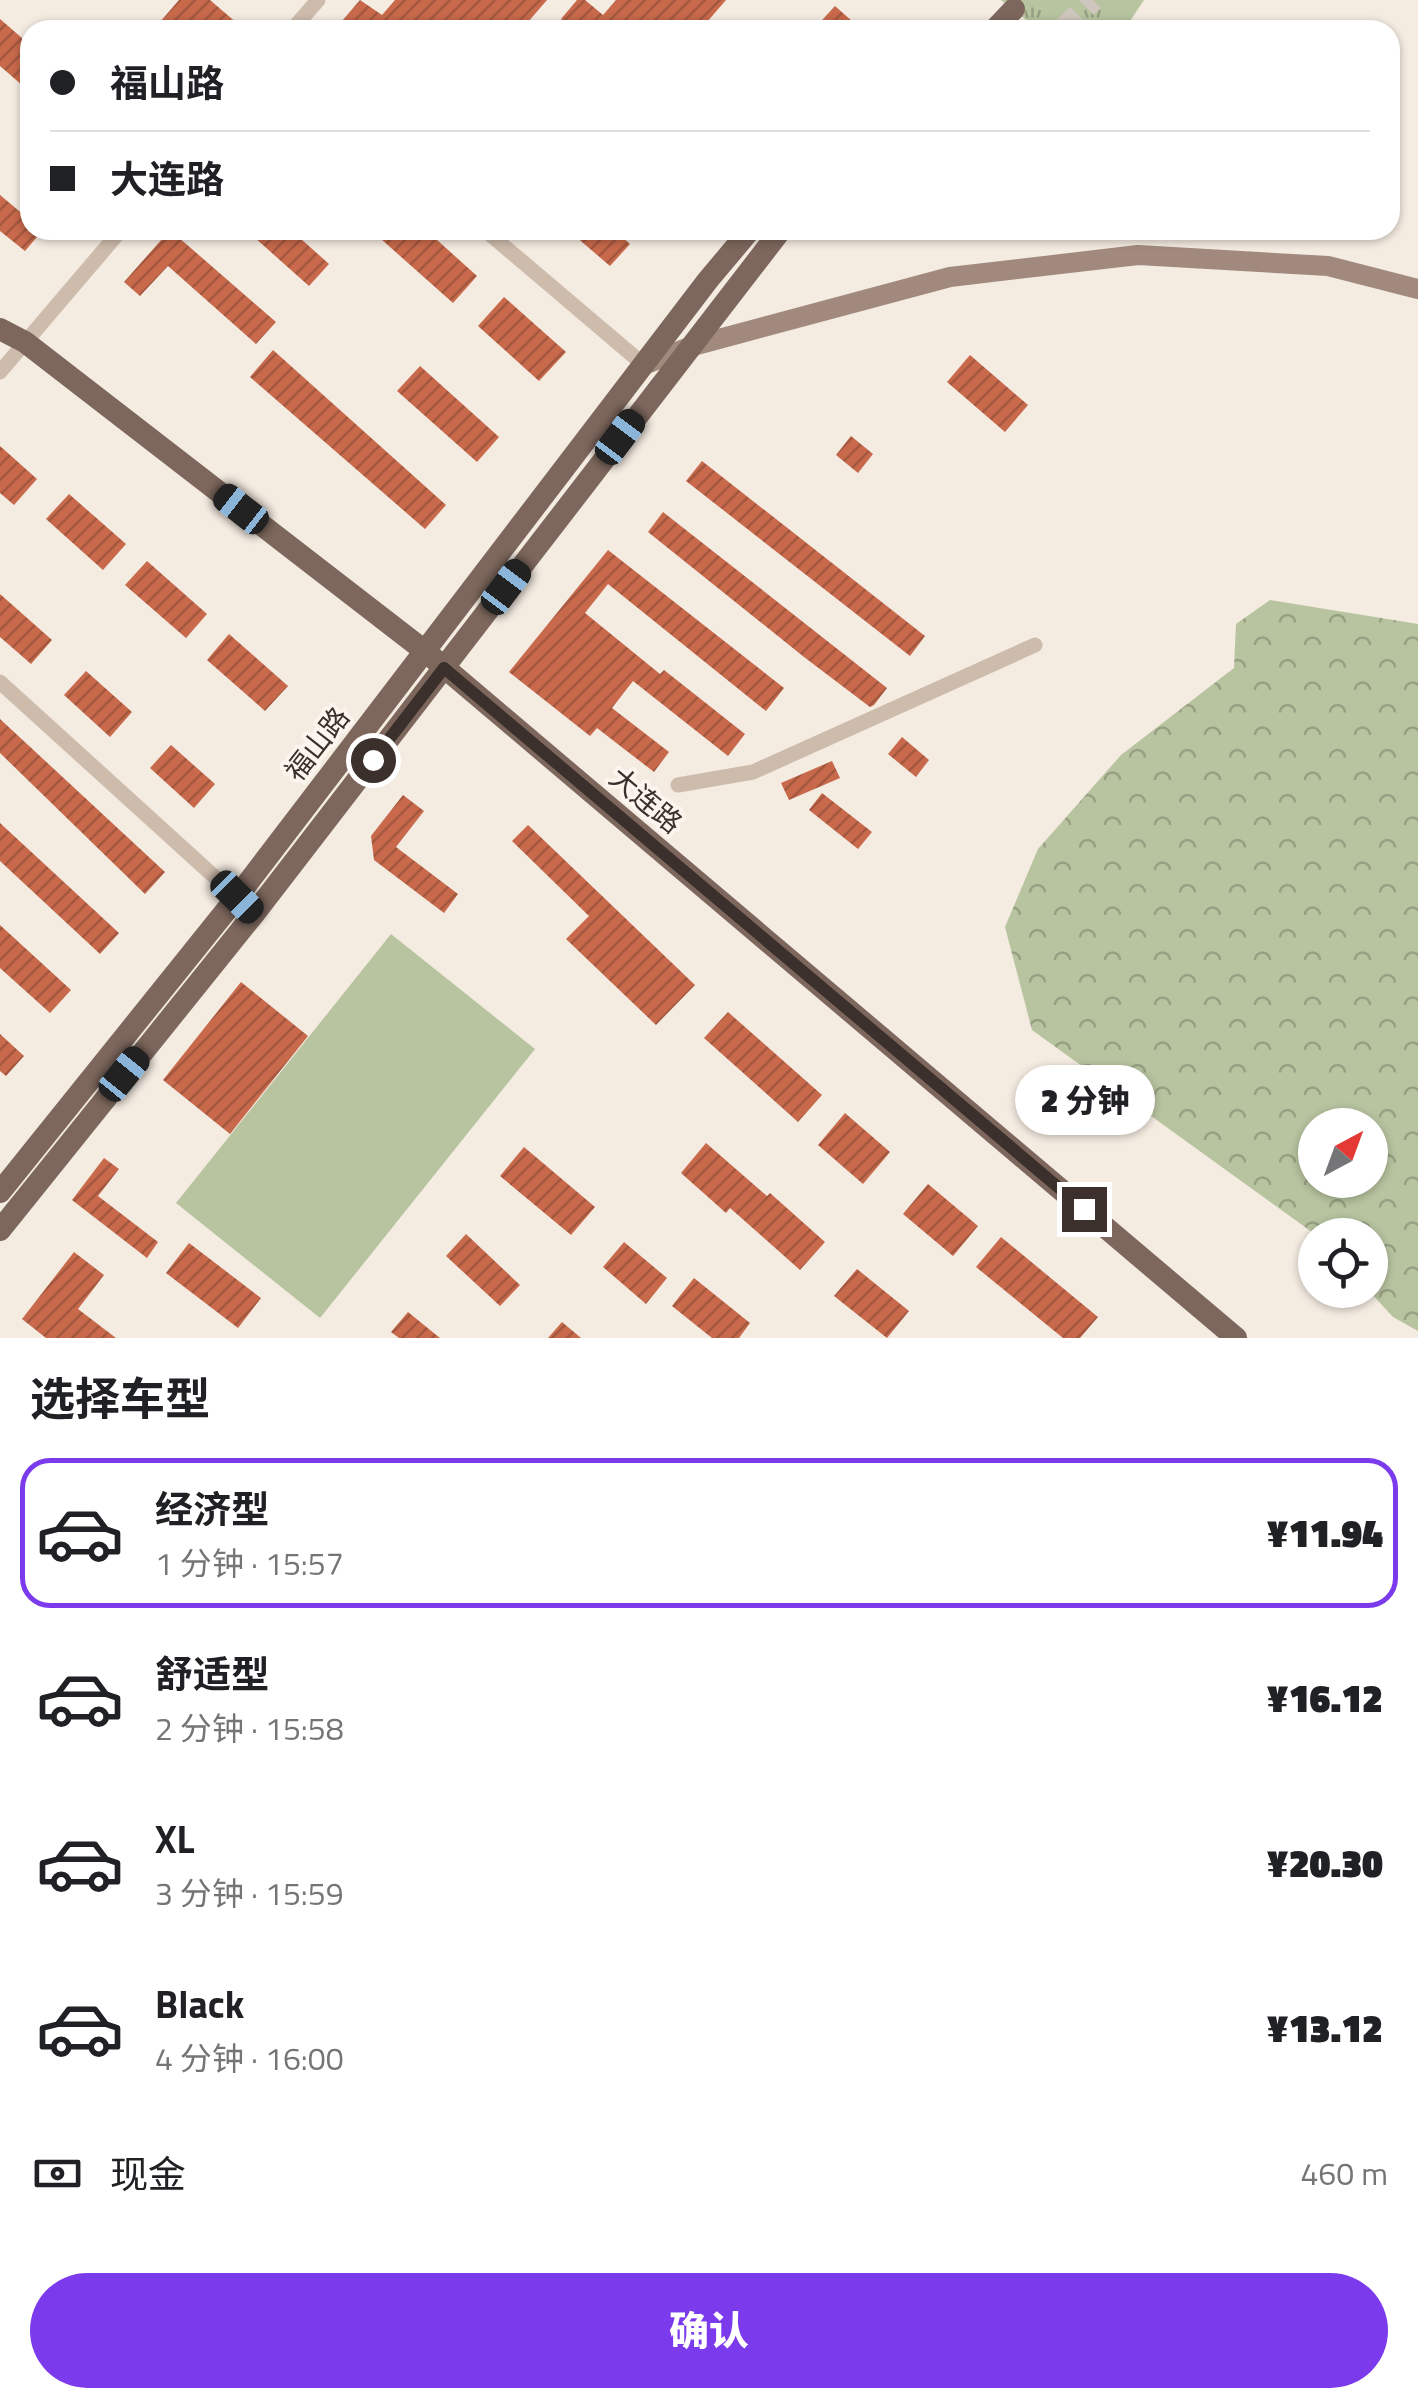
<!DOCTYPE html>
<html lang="zh">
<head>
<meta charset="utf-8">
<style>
	:root { --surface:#fff; --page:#f2f2f2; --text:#202124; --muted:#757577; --line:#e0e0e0; --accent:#7c3aed }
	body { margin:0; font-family:"Titillium Web","Noto Sans SC",sans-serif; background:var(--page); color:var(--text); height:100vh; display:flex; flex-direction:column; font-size:38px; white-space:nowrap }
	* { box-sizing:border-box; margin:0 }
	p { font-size:32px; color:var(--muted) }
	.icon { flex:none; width:55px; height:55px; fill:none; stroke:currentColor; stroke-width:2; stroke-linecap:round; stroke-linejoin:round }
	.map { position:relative; height:1338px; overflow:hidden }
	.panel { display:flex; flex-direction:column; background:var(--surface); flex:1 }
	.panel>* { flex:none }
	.top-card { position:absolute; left:20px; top:20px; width:1380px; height:220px; border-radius:30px; box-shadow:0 2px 8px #0004; display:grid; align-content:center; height:220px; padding:0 30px; background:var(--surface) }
	.needle { width:65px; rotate:41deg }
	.fabs { position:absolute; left:1298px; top:1108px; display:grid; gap:20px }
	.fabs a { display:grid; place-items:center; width:90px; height:90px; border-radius:50%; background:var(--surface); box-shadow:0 2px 8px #0004; font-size:50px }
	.end { position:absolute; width:45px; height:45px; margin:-22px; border:12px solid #3b302b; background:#fff; box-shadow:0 0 0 5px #fff }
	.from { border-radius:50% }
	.bubble { position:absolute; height:70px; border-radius:35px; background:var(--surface); box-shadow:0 2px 8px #0004; font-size:32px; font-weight:800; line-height:70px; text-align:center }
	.car { position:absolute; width:30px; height:60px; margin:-30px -15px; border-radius:12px; box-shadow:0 0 8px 2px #0007; background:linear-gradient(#222 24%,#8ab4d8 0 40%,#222 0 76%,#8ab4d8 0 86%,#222 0) }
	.top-card b { display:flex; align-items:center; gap:35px; height:95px; font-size:38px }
	.top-card b+b { border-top:2px solid var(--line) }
	.top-card i { width:25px; height:25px; background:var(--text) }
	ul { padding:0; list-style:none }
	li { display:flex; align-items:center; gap:30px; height:150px; margin:0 20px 15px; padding:0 10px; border:5px solid transparent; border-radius:30px }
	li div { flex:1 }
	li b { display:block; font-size:38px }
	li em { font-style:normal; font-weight:800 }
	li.current { border-color:var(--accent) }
	li>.icon { width:90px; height:90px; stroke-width:1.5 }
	h2 { padding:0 30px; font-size:45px; line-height:120px }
	.pay { display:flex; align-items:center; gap:25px; height:110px; padding:0 30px; font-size:38px }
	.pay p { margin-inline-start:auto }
	.button { display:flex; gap:20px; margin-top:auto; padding:20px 30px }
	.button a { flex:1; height:115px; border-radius:60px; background:var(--accent); color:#fff; font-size:40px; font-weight:800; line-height:115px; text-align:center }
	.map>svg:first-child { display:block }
</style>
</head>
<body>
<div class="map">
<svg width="1418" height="1338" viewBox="0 0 1418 1338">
	<defs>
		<pattern id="grass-tufts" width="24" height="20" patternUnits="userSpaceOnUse" patternTransform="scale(2.5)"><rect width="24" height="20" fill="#b8c4a0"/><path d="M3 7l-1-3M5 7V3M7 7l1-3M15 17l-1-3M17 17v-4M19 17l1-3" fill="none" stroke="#97a083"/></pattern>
		<pattern id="forest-crowns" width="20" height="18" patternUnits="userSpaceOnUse" patternTransform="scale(2.5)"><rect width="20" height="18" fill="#b8c4a0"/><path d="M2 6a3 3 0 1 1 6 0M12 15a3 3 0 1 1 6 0" fill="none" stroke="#97a083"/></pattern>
		<pattern id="building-hatch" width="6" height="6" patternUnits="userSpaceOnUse" patternTransform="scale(2.5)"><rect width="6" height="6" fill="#c8694b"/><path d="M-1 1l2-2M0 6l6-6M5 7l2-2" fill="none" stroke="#a4573f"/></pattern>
	</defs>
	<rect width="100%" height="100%" fill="#f4ebe1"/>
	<path fill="url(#grass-tufts)" d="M1001,0H1144L1124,30H1039Z"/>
	<path fill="url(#forest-crowns)" fill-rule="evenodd" d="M1270,600L1418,624V1331L1393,1317L1368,1290L1370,1235H1316L1032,1030L1005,927L1038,849L1121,755L1234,668L1236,624ZM1315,1125H1370V1180H1315Z"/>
	<path fill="#b8c4a0" d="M391,934L535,1049L320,1318L176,1203Z"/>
	<path fill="url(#building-hatch)" d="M179,0H210L245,30H153Z
		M360,0L382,15L395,0H547L521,30H352L342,21Z
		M577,0H585L603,15L616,0H726L700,30H574L561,19Z
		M835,6L862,30H813Z
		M0,19L30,45V92L0,66Z
		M0,195L30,220V230H43L25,251L0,231Z
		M170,230L276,322L256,344L168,266L140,296L124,282Z
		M246,230H291L329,264L309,286Z
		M390,230H426L477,276L453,303L381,239Z
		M568,230H614L630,244L610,266Z
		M504,297L566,352L539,381L478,326Z
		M273,350L446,505L425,529L250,377Z
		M970,355L1028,405L1005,432L947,382Z
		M420,366L499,437L477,462L397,391Z
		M851,436L873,454L858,473L836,455Z
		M0,446L37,479L14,505L0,493Z
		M702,461L925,636L910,656L686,481Z
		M69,494L126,544L103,570L46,519Z
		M663,512L887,688L874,705L870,707L804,657L648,532Z
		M608,550L784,688L766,711L608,584L585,613L660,674L664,670L745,734L728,756L633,681L612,708L669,752L654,772L597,728L590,736L509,672Z
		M147,561L207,614L186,638L125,585Z
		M0,594L52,640L31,664L0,637Z
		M229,634L288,686L265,711L207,660Z
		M86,671L132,712L110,737L64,695Z
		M0,719L165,872L145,894L0,753Z
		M902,737L929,760L916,777L888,754Z
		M171,745L215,784L194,808L150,768Z
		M832,761L840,778L789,800L781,783Z
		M822,793L872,832L858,849L809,810Z
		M403,795L424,811L396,847L458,894L444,913L374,860L371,836Z
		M0,823L119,933L100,954L0,861Z
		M528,825L695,985L656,1025L566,939L589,916L512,841Z
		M0,925L71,990L50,1013L0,968Z
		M241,982L308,1036L230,1134L163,1080Z
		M728,1012L822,1095L798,1122L704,1038Z
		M0,1034L24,1056L6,1076L0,1071Z
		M845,1113L890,1152L863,1184L818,1145Z
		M706,1143L767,1196L770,1193L825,1242L800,1270L730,1208L726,1213L681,1173Z
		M524,1147L595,1207L571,1235L500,1176Z
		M104,1158L119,1169L98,1196L158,1242L147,1258L72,1200Z
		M928,1184L978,1226L953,1256L903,1214Z
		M466,1234L520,1285L500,1306L446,1256Z
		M1001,1237L1098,1317L1080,1338H1063L976,1267Z
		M624,1242L667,1278L646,1304L603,1267Z
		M189,1243L261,1298L238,1328L166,1273Z
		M74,1252L104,1275L78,1309L116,1338H46L22,1319Z
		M857,1269L909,1311L887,1338L834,1296Z
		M694,1278L750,1323L739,1338H712L672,1306Z
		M408,1312L440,1338H399L391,1332Z
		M562,1322L581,1338H548Z"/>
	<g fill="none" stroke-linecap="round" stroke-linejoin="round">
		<path stroke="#cfc6bd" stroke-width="22" stroke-dasharray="22 11" stroke-linecap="butt" d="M1062,30L1093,0"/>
		<path stroke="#cdbbac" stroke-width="15" d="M292,30L318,0
			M485,230L644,365
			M0,372L121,230
			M0,682L240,900
			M678,785L753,772L1035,645"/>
		<path stroke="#a18a7d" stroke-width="20" d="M644,365L689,347L950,277L1138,255L1328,266L1418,289"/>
		<path stroke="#7d675c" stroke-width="22" d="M994,30L1014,9
			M0,329L25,342L426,652L1236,1338
			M0,1192L237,897L708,280L750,230
			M0,1230L254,914L781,230"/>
	</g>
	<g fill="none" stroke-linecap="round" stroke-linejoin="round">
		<path stroke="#3b302b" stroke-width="12" d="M373,760L444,668L1084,1209"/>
	</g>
	<g text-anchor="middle" stroke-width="8" stroke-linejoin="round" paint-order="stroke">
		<g font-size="28" fill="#3b302b" stroke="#fbf5ee">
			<text transform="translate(317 744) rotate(-52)" y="10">福山路</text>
			<text transform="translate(646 800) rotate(40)" y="10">大连路</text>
		</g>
	</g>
</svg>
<div class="fabs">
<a><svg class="needle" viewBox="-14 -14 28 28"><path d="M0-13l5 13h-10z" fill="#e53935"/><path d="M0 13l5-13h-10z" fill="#757577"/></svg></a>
<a><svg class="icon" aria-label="locate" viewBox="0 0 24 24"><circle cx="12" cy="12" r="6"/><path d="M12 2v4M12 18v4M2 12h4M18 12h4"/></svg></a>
</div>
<i class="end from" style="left:373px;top:760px"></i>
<i class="end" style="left:1084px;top:1209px"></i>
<div class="bubble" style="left:1015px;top:1065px;width:140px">2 分钟</div>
<i class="car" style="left:620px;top:437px;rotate:37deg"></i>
<i class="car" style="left:241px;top:509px;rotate:308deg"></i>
<i class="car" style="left:506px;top:587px;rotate:37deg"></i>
<i class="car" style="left:237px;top:897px;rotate:135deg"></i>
<i class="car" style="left:124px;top:1074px;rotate:39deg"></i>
<div class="top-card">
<b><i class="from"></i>福山路</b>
<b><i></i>大连路</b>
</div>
</div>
<section class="panel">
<h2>选择车型</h2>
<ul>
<li class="current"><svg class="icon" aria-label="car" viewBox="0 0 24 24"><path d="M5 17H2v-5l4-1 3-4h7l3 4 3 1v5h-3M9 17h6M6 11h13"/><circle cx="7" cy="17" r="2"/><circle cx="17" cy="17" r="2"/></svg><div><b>经济型</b><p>1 分钟 · 15:57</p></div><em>¥11.94</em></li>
<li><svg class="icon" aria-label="car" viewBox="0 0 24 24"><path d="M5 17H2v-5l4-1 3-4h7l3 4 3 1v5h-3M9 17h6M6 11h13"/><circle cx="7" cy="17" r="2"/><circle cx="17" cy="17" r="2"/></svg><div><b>舒适型</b><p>2 分钟 · 15:58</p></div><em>¥16.12</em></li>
<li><svg class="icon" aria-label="car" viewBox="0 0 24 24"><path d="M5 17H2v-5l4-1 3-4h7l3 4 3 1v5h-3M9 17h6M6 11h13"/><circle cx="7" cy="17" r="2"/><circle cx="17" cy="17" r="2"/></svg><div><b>XL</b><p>3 分钟 · 15:59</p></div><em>¥20.30</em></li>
<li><svg class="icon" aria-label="car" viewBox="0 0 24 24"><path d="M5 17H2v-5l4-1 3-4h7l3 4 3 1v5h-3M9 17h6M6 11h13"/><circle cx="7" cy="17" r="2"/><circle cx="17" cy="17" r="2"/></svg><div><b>Black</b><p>4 分钟 · 16:00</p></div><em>¥13.12</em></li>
</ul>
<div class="pay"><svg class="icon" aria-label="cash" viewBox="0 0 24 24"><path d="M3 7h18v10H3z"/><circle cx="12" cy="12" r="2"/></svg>现金<p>460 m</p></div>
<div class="button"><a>确认</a></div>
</section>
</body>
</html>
